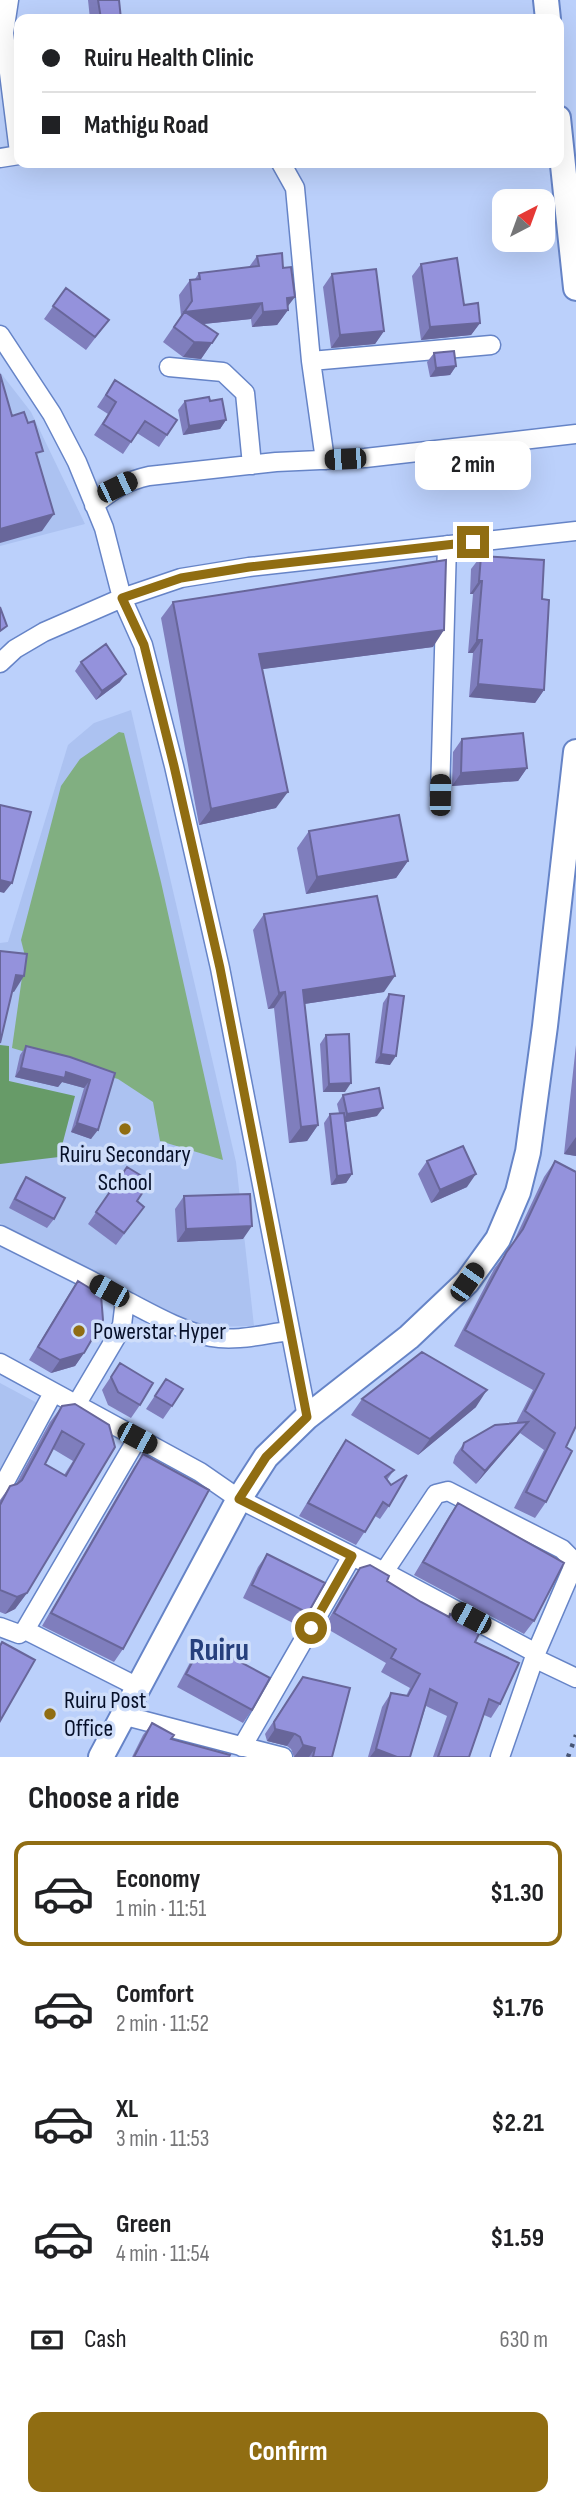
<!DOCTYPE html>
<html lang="en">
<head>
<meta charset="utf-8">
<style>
	:root { --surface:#fff; --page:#f6f6f6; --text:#202124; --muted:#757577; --line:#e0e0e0; --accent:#906d12 }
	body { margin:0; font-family:"Sofia Sans Condensed",sans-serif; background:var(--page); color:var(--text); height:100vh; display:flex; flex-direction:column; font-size:26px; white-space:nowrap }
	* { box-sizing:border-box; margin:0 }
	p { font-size:23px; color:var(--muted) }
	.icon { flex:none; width:38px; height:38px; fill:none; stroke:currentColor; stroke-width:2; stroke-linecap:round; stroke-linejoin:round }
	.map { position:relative; height:1757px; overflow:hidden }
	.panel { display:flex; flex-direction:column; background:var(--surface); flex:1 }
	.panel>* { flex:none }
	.top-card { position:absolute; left:14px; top:14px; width:550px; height:154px; border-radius:14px; box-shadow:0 7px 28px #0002; display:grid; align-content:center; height:154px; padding:0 28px; background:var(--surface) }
	.needle { width:46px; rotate:41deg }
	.fabs { position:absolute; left:492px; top:189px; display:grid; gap:14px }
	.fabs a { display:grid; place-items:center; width:63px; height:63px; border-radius:14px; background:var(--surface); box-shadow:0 7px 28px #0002; font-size:35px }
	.end { position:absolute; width:32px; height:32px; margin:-16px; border:9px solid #906d12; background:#fff; box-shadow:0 0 0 4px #fff }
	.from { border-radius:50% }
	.bubble { position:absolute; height:49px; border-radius:14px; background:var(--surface); box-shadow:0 7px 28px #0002; font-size:23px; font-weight:700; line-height:49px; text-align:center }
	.car { position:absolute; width:21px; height:42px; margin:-21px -10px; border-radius:9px; box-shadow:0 0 5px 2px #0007; background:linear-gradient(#222 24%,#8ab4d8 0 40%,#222 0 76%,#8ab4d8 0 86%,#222 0) }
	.top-card b { display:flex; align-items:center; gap:24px; height:66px; font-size:26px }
	.top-card b+b { border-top:2px solid var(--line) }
	.top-card i { width:18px; height:18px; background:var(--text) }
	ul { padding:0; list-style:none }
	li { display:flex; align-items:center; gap:21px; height:105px; margin:0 14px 10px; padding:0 14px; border:4px solid transparent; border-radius:14px }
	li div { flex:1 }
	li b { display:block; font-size:26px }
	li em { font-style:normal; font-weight:700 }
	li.selected { border-color:var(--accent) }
	li>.icon { width:63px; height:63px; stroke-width:1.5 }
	h2 { padding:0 28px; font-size:32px; line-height:84px }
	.pay { display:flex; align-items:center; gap:18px; height:77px; padding:0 28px; font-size:26px }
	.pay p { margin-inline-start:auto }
	.cta { display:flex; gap:14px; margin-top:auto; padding:14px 28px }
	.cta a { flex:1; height:80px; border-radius:14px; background:var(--accent); color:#fff; font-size:28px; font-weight:700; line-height:80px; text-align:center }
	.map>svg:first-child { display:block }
</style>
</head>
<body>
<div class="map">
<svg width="576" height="1757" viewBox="0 0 576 1757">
	<rect width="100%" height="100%" fill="#bbd0fb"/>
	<path fill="#acc2f1" d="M0,372L31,412L85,524L0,546Z
		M131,710L236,1162L254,1326L196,1327L0,1223V943L8,942L68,745L94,723Z
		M0,1383L41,1405L0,1481Z"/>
	<path fill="#81af81" d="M119,732L124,733L161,882L223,1160L160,1141L153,1102L118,1079L12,1048L25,956L21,940L61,786L80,759Z"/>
	<path fill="#679b68" d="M0,1045L9,1046V1081L75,1096L59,1157L0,1164Z"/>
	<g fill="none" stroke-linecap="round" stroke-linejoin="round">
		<defs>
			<path id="street" d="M9,0L4,33L19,152
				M0,158L19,155
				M281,163L295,188L311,361
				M0,335L52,414L77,462L104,528L122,598L143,645L174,766L220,968L307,1417
				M169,367L223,372L245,393L252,465
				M325,460L311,361L491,345
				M94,505C112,490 126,481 149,476L276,462L365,458L576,434
				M0,663L15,649L44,632L122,598L181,578L249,567L576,531
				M440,795L447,545
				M0,1235L92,1281L125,1300L122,1325L118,1334L76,1405
				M125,1300C152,1314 181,1331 211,1337C236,1342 264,1334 289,1331
				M0,1363L200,1472L239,1499L384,1572L536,1653
				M0,1491L53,1393
				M384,1572L436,1494L448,1491L562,1549L569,1556L573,1567L536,1653L500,1757
				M0,1627L19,1634L25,1630L138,1687
				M25,1630L137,1439
				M534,1658L576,1678
				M122,1715L283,1757
				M242,1747L352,1556"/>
			<path id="secondary" d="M546,0L548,19
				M558,118L576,288
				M101,1757L239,1499L266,1457L307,1417L409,1337L467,1282L498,1239L518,1192L528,1152L545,1026L576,752"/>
		</defs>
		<use href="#street" stroke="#6684c7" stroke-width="21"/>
		<use href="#secondary" stroke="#6684c7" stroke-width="28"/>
		<use href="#street" stroke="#fff" stroke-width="18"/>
		<use href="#secondary" stroke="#fff" stroke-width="24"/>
		<path stroke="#485675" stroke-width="4.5" stroke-dasharray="3.5 7" stroke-linecap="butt" d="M568,1757L576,1735"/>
	</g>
	<path fill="#7f7ebd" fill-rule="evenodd" d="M88,0H119L121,19H90Z
		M257,256L288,307V310L277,325L252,327L251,319L203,324L218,334L201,359L183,357L163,342L181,316L179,295L190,280L195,279L199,273L249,267Z
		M421,264L464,305L480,323L471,335L421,340L412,276Z
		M332,274L384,331L375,344L331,348L323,287Z
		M66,288L109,320L86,350L44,319Z
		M434,353L456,366L450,375L430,377L427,362Z
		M115,380L177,420L159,447L137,433L123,454L94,435L108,414L97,407Z
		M185,401H210L226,420L220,429L183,435L178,410Z
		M481,556L542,599L544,690L535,703L469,697L473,653H468L473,594H470L471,569Z
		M173,602L433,647L262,669L276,808L199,825L161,618Z
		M81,662L120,682L96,700L75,671Z
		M462,739L527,768L518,781L452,786L453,752Z
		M309,831L408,861L396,878L306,894L297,848Z
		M264,914L384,992L304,1004L318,1125L307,1141L289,1143L274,1008L268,1009L253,930Z
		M389,994L390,1065L375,1063L383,1003Z
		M326,1035L345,1092H323L320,1044Z
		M576,1045V1156L564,1154Z
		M26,1046L115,1073L91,1139L71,1132L84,1088L62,1082L58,1087L15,1077L20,1055Z
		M343,1095L377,1116L346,1122L352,1174L346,1183L331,1185L324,1123L330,1114L339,1113L337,1104Z
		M427,1161L467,1187L431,1203L418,1174Z
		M555,1161L566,1447L546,1502L535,1518L514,1508L544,1450L520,1433L476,1484L453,1463L455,1456L464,1443L516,1423L533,1390L454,1346L494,1269L512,1245L544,1177Z
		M127,1167L137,1201L144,1207L116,1245L88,1224Z
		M26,1177L54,1219L47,1228L9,1208L20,1186Z
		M184,1196L243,1239L177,1242L175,1209Z
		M78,1281L84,1353L75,1366L51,1373L29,1360L69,1294Z
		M120,1363L140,1405L131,1418L108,1405L102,1390Z
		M166,1379L172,1406L163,1419L146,1409Z
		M362,1399L476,1407L418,1455L351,1415Z
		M62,1406L109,1425L27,1593L15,1609L5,1614L0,1612V1500L10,1486L16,1484L50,1422ZM53,1449L73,1461L64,1475L45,1464Z
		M346,1440L394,1470L387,1480L389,1506L380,1519L375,1516L356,1545L299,1516L337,1453Z
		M143,1454L123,1649L114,1662L42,1626L134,1467Z
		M458,1503L534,1621L524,1634L414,1575L449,1516Z
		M267,1554L308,1613L299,1626L243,1598L258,1567Z
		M360,1568L387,1581L475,1642L500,1704L491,1718L484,1715L469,1757H433L447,1716L426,1706L410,1757H368L382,1707L391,1693L406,1696L410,1688L381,1672L386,1663L324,1627L350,1582Z
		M203,1642L252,1710L243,1723L177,1687L194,1655Z
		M303,1677L332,1757H294L291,1749L287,1746L267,1741L265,1734Z
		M152,1723L171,1739L229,1757H132L143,1735Z"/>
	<path fill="#68669a" d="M295,297L285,310H288L277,325L252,327L263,312L287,298Z
		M262,303L251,319L175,327L185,312Z
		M480,323L471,335L421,340L430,327Z
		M384,331L375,344L331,348L340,335Z
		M194,342L212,343L201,359L183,357Z
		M456,366L450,375L430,377L436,368Z
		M226,420L220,429L183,435L189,426Z
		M54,514L42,531L0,543V529Z
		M479,581H482L473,594H470Z
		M444,630L433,647L248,671L259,654Z
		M477,640H482L473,653H468Z
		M126,674L120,682L96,700L102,691Z
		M478,684L544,690L535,703L469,697Z
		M527,768L518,781L452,786L461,773Z
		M288,792L276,808L199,825L211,809Z
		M408,861L396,878L306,894L317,877Z
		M0,880L12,883L4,893L0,892Z
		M16,975L24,976L14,992L5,990Z
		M395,976L384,992L291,1006L303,990Z
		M285,992L274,1008L268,1009L279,993Z
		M381,1054L396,1056L390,1065L375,1063Z
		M21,1068L66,1072L90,1080L84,1088L62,1082L58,1087L15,1077Z
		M351,1083L345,1092H323L329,1084Z
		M383,1108L377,1116L341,1123L347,1114Z
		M77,1123L98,1130L91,1139L71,1132Z
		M318,1125L307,1141L289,1143L301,1127Z
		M576,1137V1156L564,1154Z
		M352,1174L346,1183L331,1185L337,1176Z
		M476,1174L467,1187L431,1203L440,1190Z
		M252,1226L243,1239L177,1242L186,1229Z
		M84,1353L75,1366L51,1373L60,1360Z
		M487,1390L476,1407L418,1455L430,1439Z
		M528,1422L518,1435L476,1484L485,1471Z
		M27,1593L15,1609L5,1614L17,1597Z
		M275,1729L295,1734L287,1746L267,1741Z
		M303,1745L315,1748L309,1757H294Z
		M376,1749L397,1757H370Z"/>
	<path fill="#9492dc" stroke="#68669a" stroke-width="2" fill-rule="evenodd" d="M98,0H119L121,19H101Z
		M282,253L283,268L291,267L295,297L287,298L288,310L263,312L262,303L185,312L218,334L212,343L194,342L174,327L192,301L190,280L200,279L199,273L259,266L257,256Z
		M457,258L464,305L478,303L480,323L430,327L421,264Z
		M376,269L384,331L340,335L332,274Z
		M66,288L109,320L95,337L53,306Z
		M454,351L456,366L436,368L434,353Z
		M0,374L12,416L24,412L28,423L34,421L43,451L36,453L54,514L0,529Z
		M115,380L177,420L167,435L145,421L131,442L103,424L116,402L106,395Z
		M209,397L210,401L222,399L226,420L189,426L185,401Z
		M481,556L544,560L542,599L549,600L544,690L478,684L482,640H477L482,581H479Z
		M446,560L444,630L259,654L288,792L211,809L173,602Z
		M0,607L7,626L0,631Z
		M106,644L126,674L102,691L81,662Z
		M523,733L527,768L461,773L462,739Z
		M0,805L31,812L12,883L0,880Z
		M399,815L408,861L317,877L309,831Z
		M377,896L395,976L303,990L318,1125L301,1127L285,992L279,993L264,914Z
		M0,951L27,954L24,976L16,975L0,1043Z
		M389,994L404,996L396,1056L381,1054Z
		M349,1034L351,1083L329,1084L326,1035Z
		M26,1046L70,1057L115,1073L98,1130L77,1123L90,1080L66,1072L65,1078L21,1068Z
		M379,1088L383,1108L347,1114L343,1095Z
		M344,1113L352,1174L337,1176L330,1114Z
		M463,1146L476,1174L440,1190L427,1161Z
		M555,1161L576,1172V1426L566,1447L572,1451L546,1502L526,1492L555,1433L525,1411L544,1374L465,1330L506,1253L523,1229Z
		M127,1167L150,1181L137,1201L144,1207L124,1233L96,1212Z
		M26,1177L65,1198L54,1219L15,1199Z
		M250,1194L252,1226L186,1229L184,1196Z
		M78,1281L101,1295L103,1320L84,1353L60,1360L38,1347Z
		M422,1352L487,1390L430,1439L362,1399Z
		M120,1363L153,1383L140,1405L118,1392L111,1377Z
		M166,1379L183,1389L172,1406L155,1396Z
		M75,1404L109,1425L115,1447L27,1593L17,1597L0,1590V1505L10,1486L17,1484L22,1480L62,1406ZM62,1431L84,1444L66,1476L45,1464Z
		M528,1422L485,1471L462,1450L464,1443L495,1425Z
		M346,1440L394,1470L385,1477L391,1485L407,1475L389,1506L383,1502L365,1532L308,1503Z
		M143,1454L209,1490L123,1649L51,1613Z
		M458,1503L564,1563L534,1621L423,1562Z
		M267,1554L325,1583L308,1613L252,1585Z
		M370,1565L389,1576L387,1581L421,1602L449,1617L450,1614L481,1630L475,1642L519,1663L500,1704L489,1699L469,1757H438L457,1703L430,1689L410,1757H397L376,1749L391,1693L408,1696L420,1674L391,1658L396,1649L334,1613L360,1568Z
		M2,1642L35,1660L0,1721V1646Z
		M203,1642L270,1678L252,1710L186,1674Z
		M303,1677L350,1688L332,1757H313L315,1748L303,1745L300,1737L295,1734L275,1729L274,1722Z
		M152,1723L174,1735L171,1739L230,1755L229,1757H134Z"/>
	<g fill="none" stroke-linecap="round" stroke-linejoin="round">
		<path stroke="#906d12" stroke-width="9" d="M311,1628L352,1556L239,1499L266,1457L307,1417L220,968L174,766L144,645L122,598L181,578L249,567L473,542"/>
	</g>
	<g fill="#906d12" stroke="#ceddfa" stroke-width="2.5">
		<circle cx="125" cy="1129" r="7"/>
		<circle cx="79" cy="1331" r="7"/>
		<circle cx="50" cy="1714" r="7"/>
	</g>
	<g text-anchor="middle" stroke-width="7" stroke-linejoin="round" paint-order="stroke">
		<g font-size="24" fill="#060f28" stroke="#ceddfa" text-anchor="start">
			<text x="125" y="1162" text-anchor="middle">Ruiru Secondary<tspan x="125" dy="28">School</tspan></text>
			<text x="93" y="1339">Powerstar Hyper</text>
			<text x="64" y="1708">Ruiru Post<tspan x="64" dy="28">Office</tspan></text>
		</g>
		<g font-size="32" font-weight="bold" fill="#27407d" stroke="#ceddfa">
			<text x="219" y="1660">Ruiru</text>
		</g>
	</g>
</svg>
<div class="fabs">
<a><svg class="needle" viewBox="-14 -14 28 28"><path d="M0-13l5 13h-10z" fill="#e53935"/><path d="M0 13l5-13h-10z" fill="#757577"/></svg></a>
</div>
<i class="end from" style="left:311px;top:1628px"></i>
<i class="end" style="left:473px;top:542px"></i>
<div class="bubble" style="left:415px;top:441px;width:116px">2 min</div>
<i class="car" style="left:345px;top:459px;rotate:267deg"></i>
<i class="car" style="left:117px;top:487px;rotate:64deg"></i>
<i class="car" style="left:440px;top:795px;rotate:1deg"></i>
<i class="car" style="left:467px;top:1282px;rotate:35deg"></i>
<i class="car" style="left:109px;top:1291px;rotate:299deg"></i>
<i class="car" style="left:137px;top:1438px;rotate:118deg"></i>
<i class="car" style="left:471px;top:1618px;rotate:298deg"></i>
<div class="top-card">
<b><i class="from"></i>Ruiru Health Clinic</b>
<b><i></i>Mathigu Road</b>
</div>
</div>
<section class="panel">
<h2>Choose a ride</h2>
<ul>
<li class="selected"><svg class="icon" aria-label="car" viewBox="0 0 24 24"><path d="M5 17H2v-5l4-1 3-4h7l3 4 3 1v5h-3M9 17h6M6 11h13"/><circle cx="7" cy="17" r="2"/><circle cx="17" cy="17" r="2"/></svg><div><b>Economy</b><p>1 min · 11:51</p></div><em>$1.30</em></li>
<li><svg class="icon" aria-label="car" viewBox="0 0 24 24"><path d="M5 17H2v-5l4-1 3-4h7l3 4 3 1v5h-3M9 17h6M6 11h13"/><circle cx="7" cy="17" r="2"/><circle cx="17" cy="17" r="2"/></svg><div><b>Comfort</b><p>2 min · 11:52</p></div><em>$1.76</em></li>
<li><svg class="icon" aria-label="car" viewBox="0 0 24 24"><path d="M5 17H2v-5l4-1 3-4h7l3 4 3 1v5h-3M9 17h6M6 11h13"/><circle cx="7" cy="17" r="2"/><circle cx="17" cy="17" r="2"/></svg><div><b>XL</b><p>3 min · 11:53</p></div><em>$2.21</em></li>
<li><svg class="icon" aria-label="car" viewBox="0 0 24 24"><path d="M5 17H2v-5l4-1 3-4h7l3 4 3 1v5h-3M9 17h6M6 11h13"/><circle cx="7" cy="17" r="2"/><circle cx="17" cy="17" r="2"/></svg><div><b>Green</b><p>4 min · 11:54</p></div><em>$1.59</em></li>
</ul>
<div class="pay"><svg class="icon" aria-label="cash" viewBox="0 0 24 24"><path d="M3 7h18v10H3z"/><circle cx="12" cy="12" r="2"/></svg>Cash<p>630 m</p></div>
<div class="cta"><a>Confirm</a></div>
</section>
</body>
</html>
